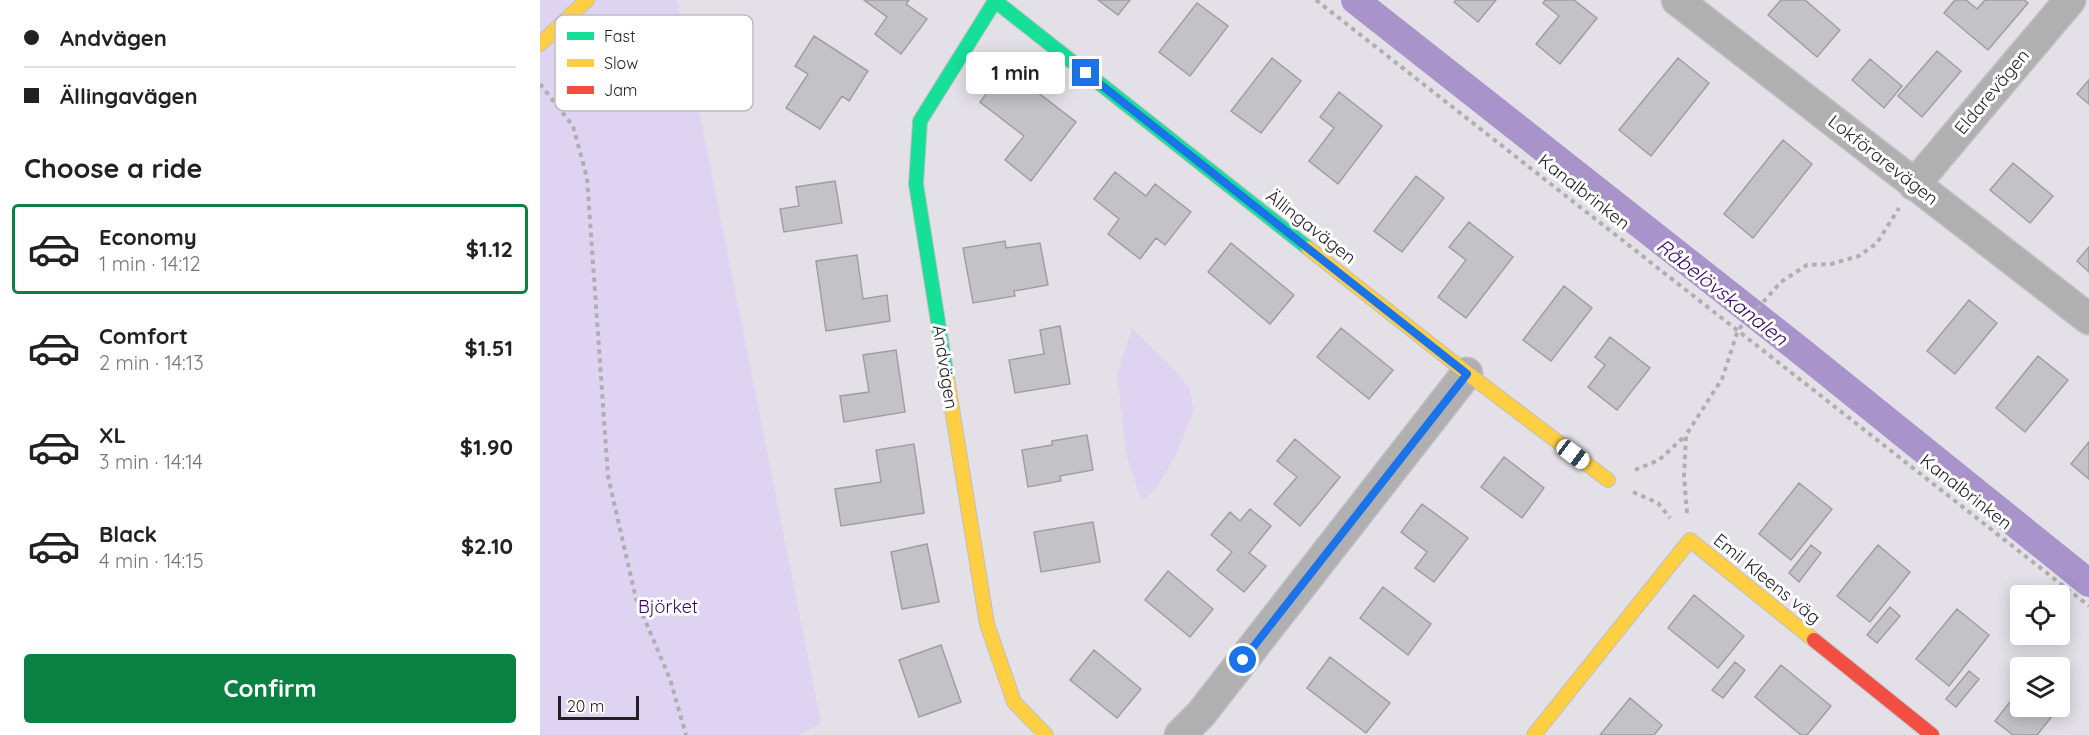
<!DOCTYPE html>
<html lang="en">
<head>
<meta charset="utf-8">
<style>
	:root { --surface:#fff; --page:#f6f6f6; --text:#222; --muted:#767676; --line:#e0e0e0; --accent:#0b8043 }
	body { margin:0; font-family:Quicksand,sans-serif; background:var(--page); color:var(--text); height:100vh; display:flex; flex-direction:column; font-size:22px; white-space:nowrap }
	* { box-sizing:border-box; margin:0 }
	p { font-size:20px; color:var(--muted) }
	.icon { flex:none; width:33px; height:33px; fill:none; stroke:currentColor; stroke-width:2; stroke-linecap:round; stroke-linejoin:round }
	.map { position:relative; flex:1; overflow:hidden }
	.sheet { display:flex; flex-direction:column; background:var(--surface); width:540px }
	.sheet>* { flex:none }
	.guide { display:grid; align-content:center; height:132px; padding:0 24px; background:var(--surface) }
	.fabs { position:absolute; left:1470px; top:585px; display:grid; gap:12px }
	.fabs a { display:grid; place-items:center; width:60px; height:60px; border-radius:6px; background:var(--surface); box-shadow:0 3px 15px #0003; font-size:30px }
	.scale { position:absolute; left:18px; bottom:15px; width:81px; box-sizing:border-box; padding-left:6px; border:3px solid #222025; border-top:0; font-size:16px; line-height:21px; white-space:nowrap; color:#222025; -webkit-text-stroke:4px #fff; paint-order:stroke }
	.end { position:absolute; width:27px; height:27px; margin:-14px; border:8px solid #1a73e8; background:#fff; box-shadow:0 0 0 3px #fff }
	.from { border-radius:50% }
	.bubble { position:absolute; height:42px; border-radius:6px; background:var(--surface); box-shadow:0 3px 15px #0003; font-size:20px; font-weight:800; line-height:42px; text-align:center }
	.car { position:absolute; width:18px; height:36px; margin:-18px -9px; border-radius:8px; box-shadow:0 0 4px 2px #0007; background:linear-gradient(#fff 24%,#345 0 40%,#fff 0 76%,#345 0 86%,#fff 0) }
	.guide b { display:flex; align-items:center; gap:21px; height:57px; font-size:22px }
	.guide b+b { border-top:2px solid var(--line) }
	.guide i { width:15px; height:15px; background:var(--text) }
	ul { padding:0; list-style:none }
	li { display:flex; align-items:center; gap:18px; height:90px; margin:0 12px 9px; padding:0 12px; border:3px solid transparent; border-radius:6px }
	li div { flex:1 }
	li b { display:block; font-size:22px }
	li em { font-style:normal; font-weight:800 }
	li.current { border-color:var(--accent) }
	li>.icon { width:54px; height:54px; stroke-width:1.5 }
	h2 { padding:0 24px; font-size:27px; line-height:72px }
	.action { display:flex; gap:12px; margin-top:auto; padding:12px 24px }
	.action a { flex:1; height:69px; border-radius:6px; background:var(--accent); color:#fff; font-size:24px; font-weight:800; line-height:69px; text-align:center }
	main { display:flex; flex:1; min-height:0 }
	.map>svg:first-child { display:block }
</style>
</head>
<body>
<main>
<section class="sheet">
<div class="guide">
<b><i class="from"></i>Andvägen</b>
<b><i></i>Ällingavägen</b>
</div>
<h2>Choose a ride</h2>
<ul>
<li class="current"><svg class="icon" aria-label="car" viewBox="0 0 24 24"><path d="M5 17H2v-5l4-1 3-4h7l3 4 3 1v5h-3M9 17h6M6 11h13"/><circle cx="7" cy="17" r="2"/><circle cx="17" cy="17" r="2"/></svg><div><b>Economy</b><p>1 min · 14:12</p></div><em>$1.12</em></li>
<li><svg class="icon" aria-label="car" viewBox="0 0 24 24"><path d="M5 17H2v-5l4-1 3-4h7l3 4 3 1v5h-3M9 17h6M6 11h13"/><circle cx="7" cy="17" r="2"/><circle cx="17" cy="17" r="2"/></svg><div><b>Comfort</b><p>2 min · 14:13</p></div><em>$1.51</em></li>
<li><svg class="icon" aria-label="car" viewBox="0 0 24 24"><path d="M5 17H2v-5l4-1 3-4h7l3 4 3 1v5h-3M9 17h6M6 11h13"/><circle cx="7" cy="17" r="2"/><circle cx="17" cy="17" r="2"/></svg><div><b>XL</b><p>3 min · 14:14</p></div><em>$1.90</em></li>
<li><svg class="icon" aria-label="car" viewBox="0 0 24 24"><path d="M5 17H2v-5l4-1 3-4h7l3 4 3 1v5h-3M9 17h6M6 11h13"/><circle cx="7" cy="17" r="2"/><circle cx="17" cy="17" r="2"/></svg><div><b>Black</b><p>4 min · 14:15</p></div><em>$2.10</em></li>
</ul>
<div class="action"><a>Confirm</a></div>
</section>
<div class="map">
<svg width="1549" height="735" viewBox="0 0 1549 735">
	<rect width="100%" height="100%" fill="#e3e1e7"/>
	<path fill="#ded4f1" d="M0,0H137L281,723L260,735H0Z
		M592,328L630,365L649,387L654,412L636,454L618,486L602,501L587,458L577,375Z"/>
	<g fill="none" stroke-linecap="round" stroke-linejoin="round">
		<path stroke="#a893ca" stroke-width="28" d="M815,0L1262,352L1549,583"/>
	</g>
	<path fill="#c3c2c7" stroke="#a09ea3" stroke-width="1.5" d="M324,0H369L366,4L387,19L361,54L335,34L347,17Z
		M558,0H590L578,15Z
		M916,0H956L938,22L914,2Z
		M1005,0H1034L1057,18L1020,64L996,44L1019,16L1003,3Z
		M1241,0H1265L1300,30L1277,57L1228,15Z
		M1415,0H1426L1437,9L1445,0H1484L1488,3L1448,50L1404,13Z
		M657,3L688,26L650,76L619,52Z
		M274,36L328,71L309,101L302,96L280,129L246,108L268,74L255,66Z
		M1397,51L1421,71L1382,117L1358,96Z
		M732,58L761,81L721,133L691,111Z
		M1138,58L1169,83L1111,156L1079,130Z
		M1330,59L1362,86L1344,108L1312,80Z
		M466,68L536,122L491,181L465,160L484,136L440,102Z
		M1549,80V104L1537,94Z
		M799,92L842,126L798,184L769,161L794,128L780,117Z
		M1243,140L1272,164L1213,238L1184,214Z
		M1473,163L1513,196L1490,223L1450,190Z
		M575,172L606,196L615,184L651,212L625,245L616,238L600,259L568,234L579,219L554,199Z
		M876,176L904,198L862,252L834,231Z
		M295,181L302,223L244,232L240,209L259,206L256,187Z
		M929,222L973,257L926,318L898,297L926,260L909,247Z
		M465,241L466,248L500,243L508,285L474,291L475,296L433,303L423,248Z
		M691,243L754,295L730,324L668,272Z
		M1549,247V272L1537,261Z
		M317,255L323,299L347,295L350,321L286,331L276,261Z
		M1024,286L1052,308L1011,361L983,340Z
		M1429,300L1457,323L1415,374L1387,351Z
		M520,326L530,384L475,393L469,360L504,354L500,330Z
		M801,328L853,370L829,399L777,357Z
		M1070,337L1110,368L1077,410L1048,387L1065,365L1055,357Z
		M356,350L365,412L304,422L300,396L329,392L323,355Z
		M1498,356L1528,380L1485,432L1456,408Z
		M547,435L553,470L520,476L521,481L488,487L482,450L512,445V441Z
		M755,439L800,477L760,526L734,504L757,477L737,461Z
		M1549,442V479L1531,464Z
		M374,444L384,513L301,526L295,489L341,482L336,450Z
		M964,457L1004,488L982,518L941,487Z
		M1259,483L1292,509L1251,560L1219,534Z
		M882,504L928,538L894,582L875,568L887,552L861,532Z
		M710,509L731,526L709,553L726,566L704,592L677,570L692,552L671,535L690,512L700,521Z
		M553,522L560,562L501,572L494,532Z
		M387,544L399,602L362,609L351,552Z
		M1271,545L1281,553L1259,582L1249,573Z
		M1338,545L1370,572L1330,622L1297,596Z
		M628,571L673,609L650,637L605,600Z
		M843,587L891,624L868,655L820,618Z
		M1154,595L1204,636L1178,668L1128,628Z
		M1350,607L1360,616L1337,643L1327,635Z
		M1417,609L1449,635L1409,686L1376,659Z
		M401,645L421,702L379,717L359,660Z
		M554,650L601,689L577,718L530,680Z
		M790,657L850,703L826,733L767,688Z
		M1195,662L1205,670L1183,698L1172,690Z
		M1241,665L1291,706L1267,735H1261L1215,697Z
		M1429,671L1439,679L1416,707L1406,699Z
		M1480,689V706H1520V689L1528,696L1497,735H1473L1455,721Z
		M1090,698L1122,725L1114,735H1060Z"/>
	<g fill="none" stroke-linecap="round" stroke-linejoin="round">
		<defs>
			<path id="street" d="M1137,0L1549,319
				M1374,185L1530,0
				M640,735L661,714L927,373"/>
			<path id="fast" d="M454,0L768,248
				M407,378L376,184L380,121L455,1"/>
			<path id="slow" d="M0,44L47,0
				M768,248L927,373L1068,480
				M407,378L447,624L474,702L506,735
				M994,735L1150,540L1274,640"/>
			<path id="jam" d="M1274,640L1392,735"/>
		</defs>
		<use href="#street" stroke="#c0bfc3" stroke-width="33"/>
		<use href="#fast" stroke="#c0bfc3" stroke-width="16"/>
		<use href="#slow" stroke="#c0bfc3" stroke-width="16"/>
		<use href="#jam" stroke="#c0bfc3" stroke-width="16"/>
		<path stroke="#afaeb1" stroke-width="4" stroke-dasharray="4.5 4.5" stroke-linecap="butt" d="M776,0L1549,606
			M0,84L33,126L47,178L68,476L96,599L130,679L146,735
			M1095,470L1119,460L1145,436
			M1093,492L1118,503L1130,518
			M1147,513L1144,476L1146,435L1182,379L1198,330L1241,282L1267,265L1291,264L1319,256L1337,243L1359,208"/>
		<use href="#street" stroke="#b0b0b1" stroke-width="30"/>
		<use href="#fast" stroke="#16e098" stroke-width="14"/>
		<use href="#slow" stroke="#ffcf43" stroke-width="14"/>
		<use href="#jam" stroke="#f24e42" stroke-width="14"/>
	</g>
	<g fill="none" stroke-linecap="round" stroke-linejoin="round">
		<path stroke="#1a73e8" stroke-width="8" d="M546,73L927,374L703,660"/>
	</g>
	<g text-anchor="middle" stroke-width="6" stroke-linejoin="round" paint-order="stroke">
		<g font-size="18" fill="#222025" stroke="#fff">
			<text transform="translate(1452 92) rotate(-50)" y="6">Eldarevägen</text>
			<text transform="translate(1343 160) rotate(38)" y="6">Lokförarevägen</text>
			<text transform="translate(1044 192) rotate(38)" y="6">Kanalbrinken</text>
			<text transform="translate(771 227) rotate(38)" y="6">Ällingavägen</text>
			<text transform="translate(405 367) rotate(81)" y="6">Andvägen</text>
			<text transform="translate(1426 492) rotate(38)" y="6">Kanalbrinken</text>
			<text transform="translate(1227 579) rotate(39)" y="6">Emil Kleens väg</text>
		</g>
		<g font-size="18" fill="#380665" stroke="#fff">
			<text x="128" y="613">Björket</text>
		</g>
		<g font-size="20" font-style="italic" fill="#370363" stroke="#fff">
			<text transform="translate(1182 292) rotate(38)" y="7">Råbelövskanalen</text>
		</g>
	</g>
	<rect x="15" y="15" width="198" height="96" rx="9" fill="#fff" stroke="#bdbcbe" stroke-width="1.5"/>
	<rect x="27" y="32" width="27" height="8" fill="#16e098"/>
	<rect x="27" y="59" width="27" height="8" fill="#ffcf43"/>
	<rect x="27" y="86" width="27" height="8" fill="#f24e42"/>
	<g font-size="16" fill="#222025">
		<text x="64" y="42">Fast</text>
		<text x="64" y="69">Slow</text>
		<text x="64" y="96">Jam</text>
	</g>
</svg>
<div class="fabs">
<a><svg class="icon" aria-label="locate" viewBox="0 0 24 24"><circle cx="12" cy="12" r="6"/><path d="M12 2v4M12 18v4M2 12h4M18 12h4"/></svg></a>
<a><svg class="icon" aria-label="layers" viewBox="0 0 24 24"><path d="M12 4l9 5-9 5-9-5zM3 14l9 5 9-5"/></svg></a>
</div>
<div class="scale">20 m</div>
<i class="end from" style="left:703px;top:660px"></i>
<i class="end" style="left:546px;top:73px"></i>
<div class="bubble" style="left:426px;top:52px;width:99px">1 min</div>
<i class="car" style="left:1033px;top:454px;rotate:127deg"></i>
</div>
</main>
</body>
</html>
